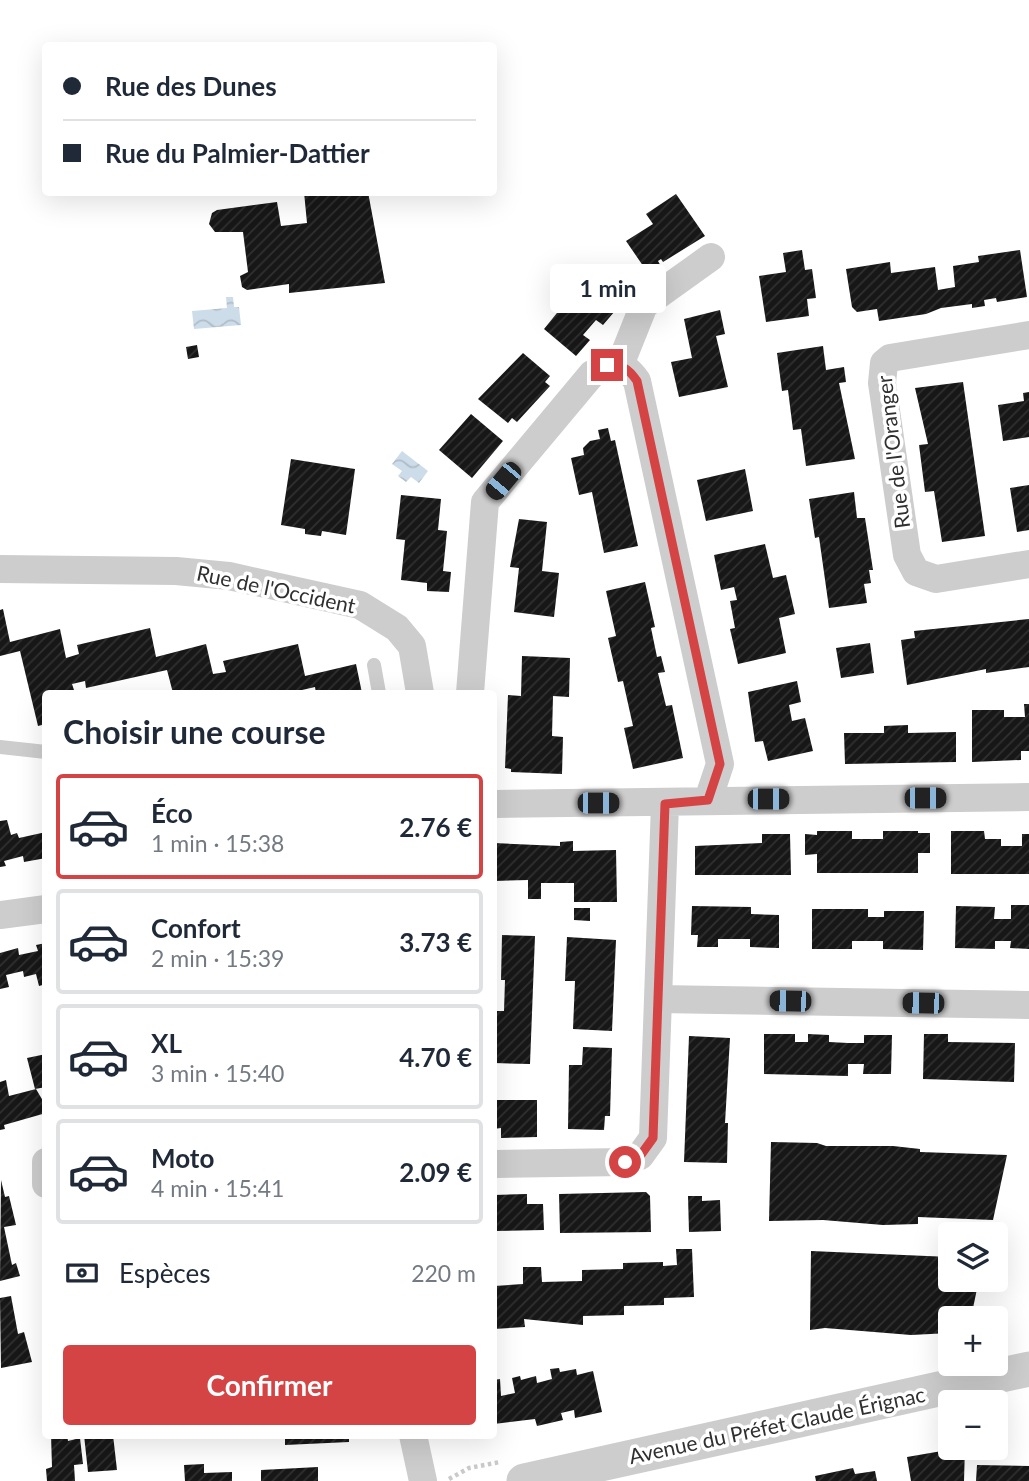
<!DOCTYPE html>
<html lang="fr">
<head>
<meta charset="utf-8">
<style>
	:root { --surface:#fff; --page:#f2f2f3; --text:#1f2937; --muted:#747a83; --line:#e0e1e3; --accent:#d54445 }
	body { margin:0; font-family:Lato,sans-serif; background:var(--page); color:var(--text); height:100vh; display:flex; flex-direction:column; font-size:26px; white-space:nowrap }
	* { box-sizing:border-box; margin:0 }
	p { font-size:23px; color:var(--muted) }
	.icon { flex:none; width:38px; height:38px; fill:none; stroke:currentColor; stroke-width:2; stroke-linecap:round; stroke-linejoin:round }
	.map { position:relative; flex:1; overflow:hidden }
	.drawer { position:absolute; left:42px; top:690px; width:455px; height:749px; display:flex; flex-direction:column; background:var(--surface); border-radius:7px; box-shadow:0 7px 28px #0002 }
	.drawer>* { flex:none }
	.banner { position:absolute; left:42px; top:42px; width:455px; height:154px; border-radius:7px; box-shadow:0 7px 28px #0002; display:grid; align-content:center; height:154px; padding:0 21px; background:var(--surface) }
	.tools { position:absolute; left:938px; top:1222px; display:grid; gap:14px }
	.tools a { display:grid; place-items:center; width:70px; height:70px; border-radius:7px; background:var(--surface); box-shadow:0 7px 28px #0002; font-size:35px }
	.end { position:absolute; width:32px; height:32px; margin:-16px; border:9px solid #d54445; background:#fff; box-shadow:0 0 0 4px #fff }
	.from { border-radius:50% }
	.bubble { position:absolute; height:49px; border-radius:7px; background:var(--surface); box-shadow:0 7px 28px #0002; font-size:23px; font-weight:700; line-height:49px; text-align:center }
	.car { position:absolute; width:21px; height:42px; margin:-21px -10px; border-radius:9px; box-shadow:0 0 5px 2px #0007; background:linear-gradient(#222 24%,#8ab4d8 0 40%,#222 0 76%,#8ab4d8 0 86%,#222 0) }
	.banner b { display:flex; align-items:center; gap:24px; height:66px; font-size:26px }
	.banner b+b { border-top:2px solid var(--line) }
	.banner i { width:18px; height:18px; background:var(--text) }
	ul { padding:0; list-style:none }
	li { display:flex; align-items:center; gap:21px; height:105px; margin:0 14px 10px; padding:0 7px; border:4px solid var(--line); border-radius:7px }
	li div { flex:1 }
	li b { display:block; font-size:26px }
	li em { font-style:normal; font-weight:700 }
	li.selected { border-color:var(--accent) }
	li>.icon { width:63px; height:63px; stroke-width:1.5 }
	h2 { padding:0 21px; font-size:32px; line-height:84px }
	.pay { display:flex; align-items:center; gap:18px; height:77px; padding:0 21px; font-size:26px }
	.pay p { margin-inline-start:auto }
	.button { display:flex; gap:14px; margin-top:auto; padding:14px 21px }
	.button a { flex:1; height:80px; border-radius:7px; background:var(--accent); color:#fff; font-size:28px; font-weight:700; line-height:80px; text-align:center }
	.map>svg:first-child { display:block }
</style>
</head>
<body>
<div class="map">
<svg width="1029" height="1481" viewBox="0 0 1029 1481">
	<defs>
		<pattern id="water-waves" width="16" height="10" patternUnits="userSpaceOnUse" patternTransform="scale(1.75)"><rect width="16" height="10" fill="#cddce9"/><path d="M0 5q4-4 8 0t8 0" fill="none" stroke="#b0bdc8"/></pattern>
		<pattern id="building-hatch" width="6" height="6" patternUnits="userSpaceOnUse" patternTransform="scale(1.75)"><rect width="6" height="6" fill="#171717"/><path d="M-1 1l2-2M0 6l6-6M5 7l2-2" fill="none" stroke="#303030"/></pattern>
	</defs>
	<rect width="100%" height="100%" fill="#fff"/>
	<path fill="url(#water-waves)" d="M226,297H233L234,307H239L241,325L194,329L192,311L227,308Z
		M402,451L428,471L419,483L411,477L406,482L398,476L402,471L392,464Z"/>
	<path fill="url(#building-hatch)" d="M304,192H368L385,283L289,293V284L247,290L242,287L240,276L248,272L243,232H215L209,224L212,213L217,210L277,202L281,226L307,223Z
		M676,194L705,236L663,262L661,259L658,261L662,268L650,276L626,241L653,224L646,214Z
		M802,250L805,270L812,269L816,298L807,299L809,316L766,322L759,276L786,272L783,253Z
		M1020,250L1027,297L997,302L996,298L984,300L985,306L972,308V304L941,308L926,314L879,321L877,309L857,312L852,307L846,269L890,262L891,273L935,267L938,290L955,287L953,266L979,262L978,256Z
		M595,266L626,298L603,325L596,320L583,335L590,340L576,356L544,329Z
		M720,310L725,334L716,336L728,387L679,397L671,362L692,358L684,319Z
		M197,345L199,357L188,359L186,347Z
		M823,346L826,370L844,367L846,382L839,383L855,459L806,466L801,429L793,430L788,390L782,391L777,353Z
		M523,353L550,376L545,382L550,386L517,422L512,418L508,423L478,399Z
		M963,382L985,536L942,542L934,491L925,492L919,445L928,444L915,388Z
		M1029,392V437L1003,441L998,405L1024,401L1023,393Z
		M471,414L503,441L472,478L439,450Z
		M608,428L611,441L615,440L638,546L604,553L592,492L579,495L571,458L584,455L583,448L590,441L600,439L598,430Z
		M291,459L355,469L346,535L322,531L321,536L305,534V529L281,525Z
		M745,469L753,511L706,521L697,480Z
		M1029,485V530L1017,532L1010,488Z
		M854,492L857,518H865L873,570H869L871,583L864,584L867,603L829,608L819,537L815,538L809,499Z
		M401,495L441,499L438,530L447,531L443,571L451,572L449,592L427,591V583L401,580L405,540L396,539Z
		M519,519L547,522L542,571L559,573L554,617L514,612L519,568L510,567Z
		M765,544L773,578L786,575L795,614L779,618L786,653L738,664L730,629L735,628L730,601L737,600L734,587L721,590L714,555Z
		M645,582L655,627L651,628L657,657L661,656L665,672L658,673L666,706L672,705L683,758L633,769L624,728L633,726L623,681L618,682L608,638L616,636L606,591Z
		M3,609L10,642L60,629L66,658L79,654L77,645L150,628L156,657L206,644L213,674L226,672L223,661L298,644L305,676L356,664L362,693H316L315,687L289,693H173L167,670L86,688L85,681L72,684L75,693H46V724L38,726L20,651L0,656V610Z
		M1029,619V667L986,673V669L907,685L901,640L915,638L914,631Z
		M870,643L874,673L841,678L836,648Z
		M522,656L570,658L569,697L553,696L552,736L563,737L562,774L511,772V769L505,768L508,695L521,696Z
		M797,681L801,702L789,705L792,721L805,718L813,751L768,761L763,741L755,742L748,692Z
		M1024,704H1029V751H1021V760L972,762V710H1004V717H1025Z
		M908,725V733L956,732V762L845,764L844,733H884V726Z
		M7,820L11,835L17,833L19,838L46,832V858L24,862L23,856L4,861L6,866L0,867V821Z
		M817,831H852V839H883V831H918V833H930V853H918V873H817V854L805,855V834L817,835Z
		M951,831H984L985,839H1001V846H1022V834H1029V874H951Z
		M762,834H790L791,875H695V846L762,843Z
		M573,841V851L616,850L617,902H574V883H541V899H528V880L494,881V843L560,846V842Z
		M1011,905H1029V949L1010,948L1011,941H995V949L955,948L956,906L995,907L994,919H1011Z
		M692,906L751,907V914L779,915V948L750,947V939H718V947H697L698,935H691Z
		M574,908H590V921L574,920Z
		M812,909H868V917H884V911H924L923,950L883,949V941H852V949H812Z
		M502,935L535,936L530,1064L494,1063L496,1011H504L505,980H501Z
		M567,937L616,940L612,1031L573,1029L575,981H565Z
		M46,943V984L39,986L36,974L24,977L23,971L6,975L9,987L0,989V953L18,948L19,955L38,951L36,945Z
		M764,1034H795V1042H808V1034L829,1035V1042L848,1043H864V1035H892L891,1074H863L864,1064H848V1076L764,1074Z
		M924,1034H948V1042L1015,1043L1014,1082L923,1079Z
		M689,1036L730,1038L725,1123H728L727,1163L684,1162Z
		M583,1047L612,1048L610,1116H605L604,1130L568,1129L569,1065H582Z
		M46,1054V1087L35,1089L27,1058Z
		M6,1080L9,1096L36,1089L46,1106V1113L4,1125L5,1129L0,1130V1082Z
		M494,1100H537V1137L501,1138V1128L494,1129Z
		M771,1142L817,1143L826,1146H893L920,1149V1152L1007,1155L993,1220L918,1217V1224L883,1225L823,1220L769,1221Z
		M1,1180L5,1197L9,1196L16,1225L4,1227L12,1265L16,1263L20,1276L0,1281Z
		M646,1192L650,1196L651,1232L560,1233L559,1194Z
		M527,1194V1204H543L544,1230L494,1231V1195Z
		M688,1196H702V1201L720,1200L721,1231L689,1232Z
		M676,1249H692L694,1297L664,1298V1305L624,1306V1315L583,1316V1325L524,1319L525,1327L494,1329V1286L523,1284V1267H541L542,1282L582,1281V1270L623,1269V1263L663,1262V1266L677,1265Z
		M811,1251L950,1257V1279H979L971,1318H950V1333L911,1335L825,1328L810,1330Z
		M11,1296L18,1334L24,1332L32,1362L1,1368L0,1298Z
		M559,1368L560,1372L576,1369L577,1375L593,1371L602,1412L575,1418L574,1410L561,1413L563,1420L537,1426L535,1419L494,1424V1380L500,1379L501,1396L515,1393L512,1378L520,1376L521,1380L536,1376L537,1383L552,1379L550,1369Z
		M51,1435H67L68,1441L80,1438L83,1464L74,1465L75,1481H47L46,1469L52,1467Z
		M84,1435H113L117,1470L88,1472Z
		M285,1435H349V1442L285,1445Z
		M965,1447L964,1481H911L907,1457Z
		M204,1464V1473L232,1472V1481H185L184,1465Z
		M977,1465L1029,1466V1481H976Z
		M318,1467V1481H261V1470Z
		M853,1468L855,1474L875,1471L877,1481H816L815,1476Z"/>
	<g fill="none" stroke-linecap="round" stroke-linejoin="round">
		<path stroke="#cacaca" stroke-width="4.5" stroke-dasharray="3.5 3.5" stroke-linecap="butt" d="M449,1479L469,1468L500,1462"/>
		<path stroke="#cdcdcd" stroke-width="14" d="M374,665L379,693
			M0,747L46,752"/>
		<path stroke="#cdcdcd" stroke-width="28" d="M1029,335L890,358L884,363L882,383L907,555L916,572L936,579L1029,564
			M620,365L644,305L711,257
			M0,569L176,571L229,576L360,605L397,628L412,646L420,693
			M470,693L485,502L592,374C612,362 623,361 637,381L720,764L708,800
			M494,804L1029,797
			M0,915L46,909
			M658,999L1029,1005
			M46,1162V1184
			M494,1164L625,1162L640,1156L653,1138L665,804
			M413,1435L423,1481"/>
		<path stroke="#cdcdcd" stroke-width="35" d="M524,1481L1029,1369"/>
	</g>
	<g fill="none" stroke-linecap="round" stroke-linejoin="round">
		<path stroke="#d54445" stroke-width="9" d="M607,365C623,365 628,368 637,381L720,764L708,800L665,804L653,1138L640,1156L625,1162"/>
	</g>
	<g text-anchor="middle" stroke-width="7" stroke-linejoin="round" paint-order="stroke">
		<g font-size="21" fill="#303030" stroke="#fff">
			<text transform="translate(894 452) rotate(-97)" y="7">Rue de l'Oranger</text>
			<text transform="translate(276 590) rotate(12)" y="7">Rue de l'Occident</text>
			<text transform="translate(777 1426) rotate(-12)" y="7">Avenue du Préfet Claude Érignac</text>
		</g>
	</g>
</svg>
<div class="tools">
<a><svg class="icon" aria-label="layers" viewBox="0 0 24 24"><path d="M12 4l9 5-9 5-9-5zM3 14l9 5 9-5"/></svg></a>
<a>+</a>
<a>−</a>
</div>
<i class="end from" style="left:625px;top:1162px"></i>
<i class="end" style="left:607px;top:365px"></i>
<div class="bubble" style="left:550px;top:264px;width:116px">1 min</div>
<i class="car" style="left:503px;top:481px;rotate:220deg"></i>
<i class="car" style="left:925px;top:798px;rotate:90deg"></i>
<i class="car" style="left:768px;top:799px;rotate:90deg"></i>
<i class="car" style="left:598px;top:803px;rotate:90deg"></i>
<i class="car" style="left:790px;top:1001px;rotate:271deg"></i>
<i class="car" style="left:923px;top:1003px;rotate:271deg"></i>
<div class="banner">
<b><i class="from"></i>Rue des Dunes</b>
<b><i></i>Rue du Palmier-Dattier</b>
</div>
<section class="drawer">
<h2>Choisir une course</h2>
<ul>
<li class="selected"><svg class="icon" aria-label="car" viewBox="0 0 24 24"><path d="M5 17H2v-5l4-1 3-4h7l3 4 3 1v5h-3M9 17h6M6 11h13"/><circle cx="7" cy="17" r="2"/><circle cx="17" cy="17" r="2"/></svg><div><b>Éco</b><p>1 min · 15:38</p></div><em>2.76 €</em></li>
<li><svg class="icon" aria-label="car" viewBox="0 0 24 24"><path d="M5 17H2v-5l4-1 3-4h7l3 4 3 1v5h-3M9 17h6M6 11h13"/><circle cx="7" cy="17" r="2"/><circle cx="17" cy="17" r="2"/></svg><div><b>Confort</b><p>2 min · 15:39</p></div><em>3.73 €</em></li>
<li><svg class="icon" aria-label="car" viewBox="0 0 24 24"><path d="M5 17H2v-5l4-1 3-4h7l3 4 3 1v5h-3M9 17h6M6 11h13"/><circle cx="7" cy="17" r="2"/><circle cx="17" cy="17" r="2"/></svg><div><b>XL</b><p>3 min · 15:40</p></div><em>4.70 €</em></li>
<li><svg class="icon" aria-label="car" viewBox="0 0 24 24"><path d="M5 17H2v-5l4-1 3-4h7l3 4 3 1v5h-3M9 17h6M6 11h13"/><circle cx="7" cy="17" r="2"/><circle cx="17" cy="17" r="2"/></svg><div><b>Moto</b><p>4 min · 15:41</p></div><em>2.09 €</em></li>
</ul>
<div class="pay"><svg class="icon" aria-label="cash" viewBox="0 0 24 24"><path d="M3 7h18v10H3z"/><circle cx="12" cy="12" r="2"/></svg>Espèces<p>220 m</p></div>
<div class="button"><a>Confirmer</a></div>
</section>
</div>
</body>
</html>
